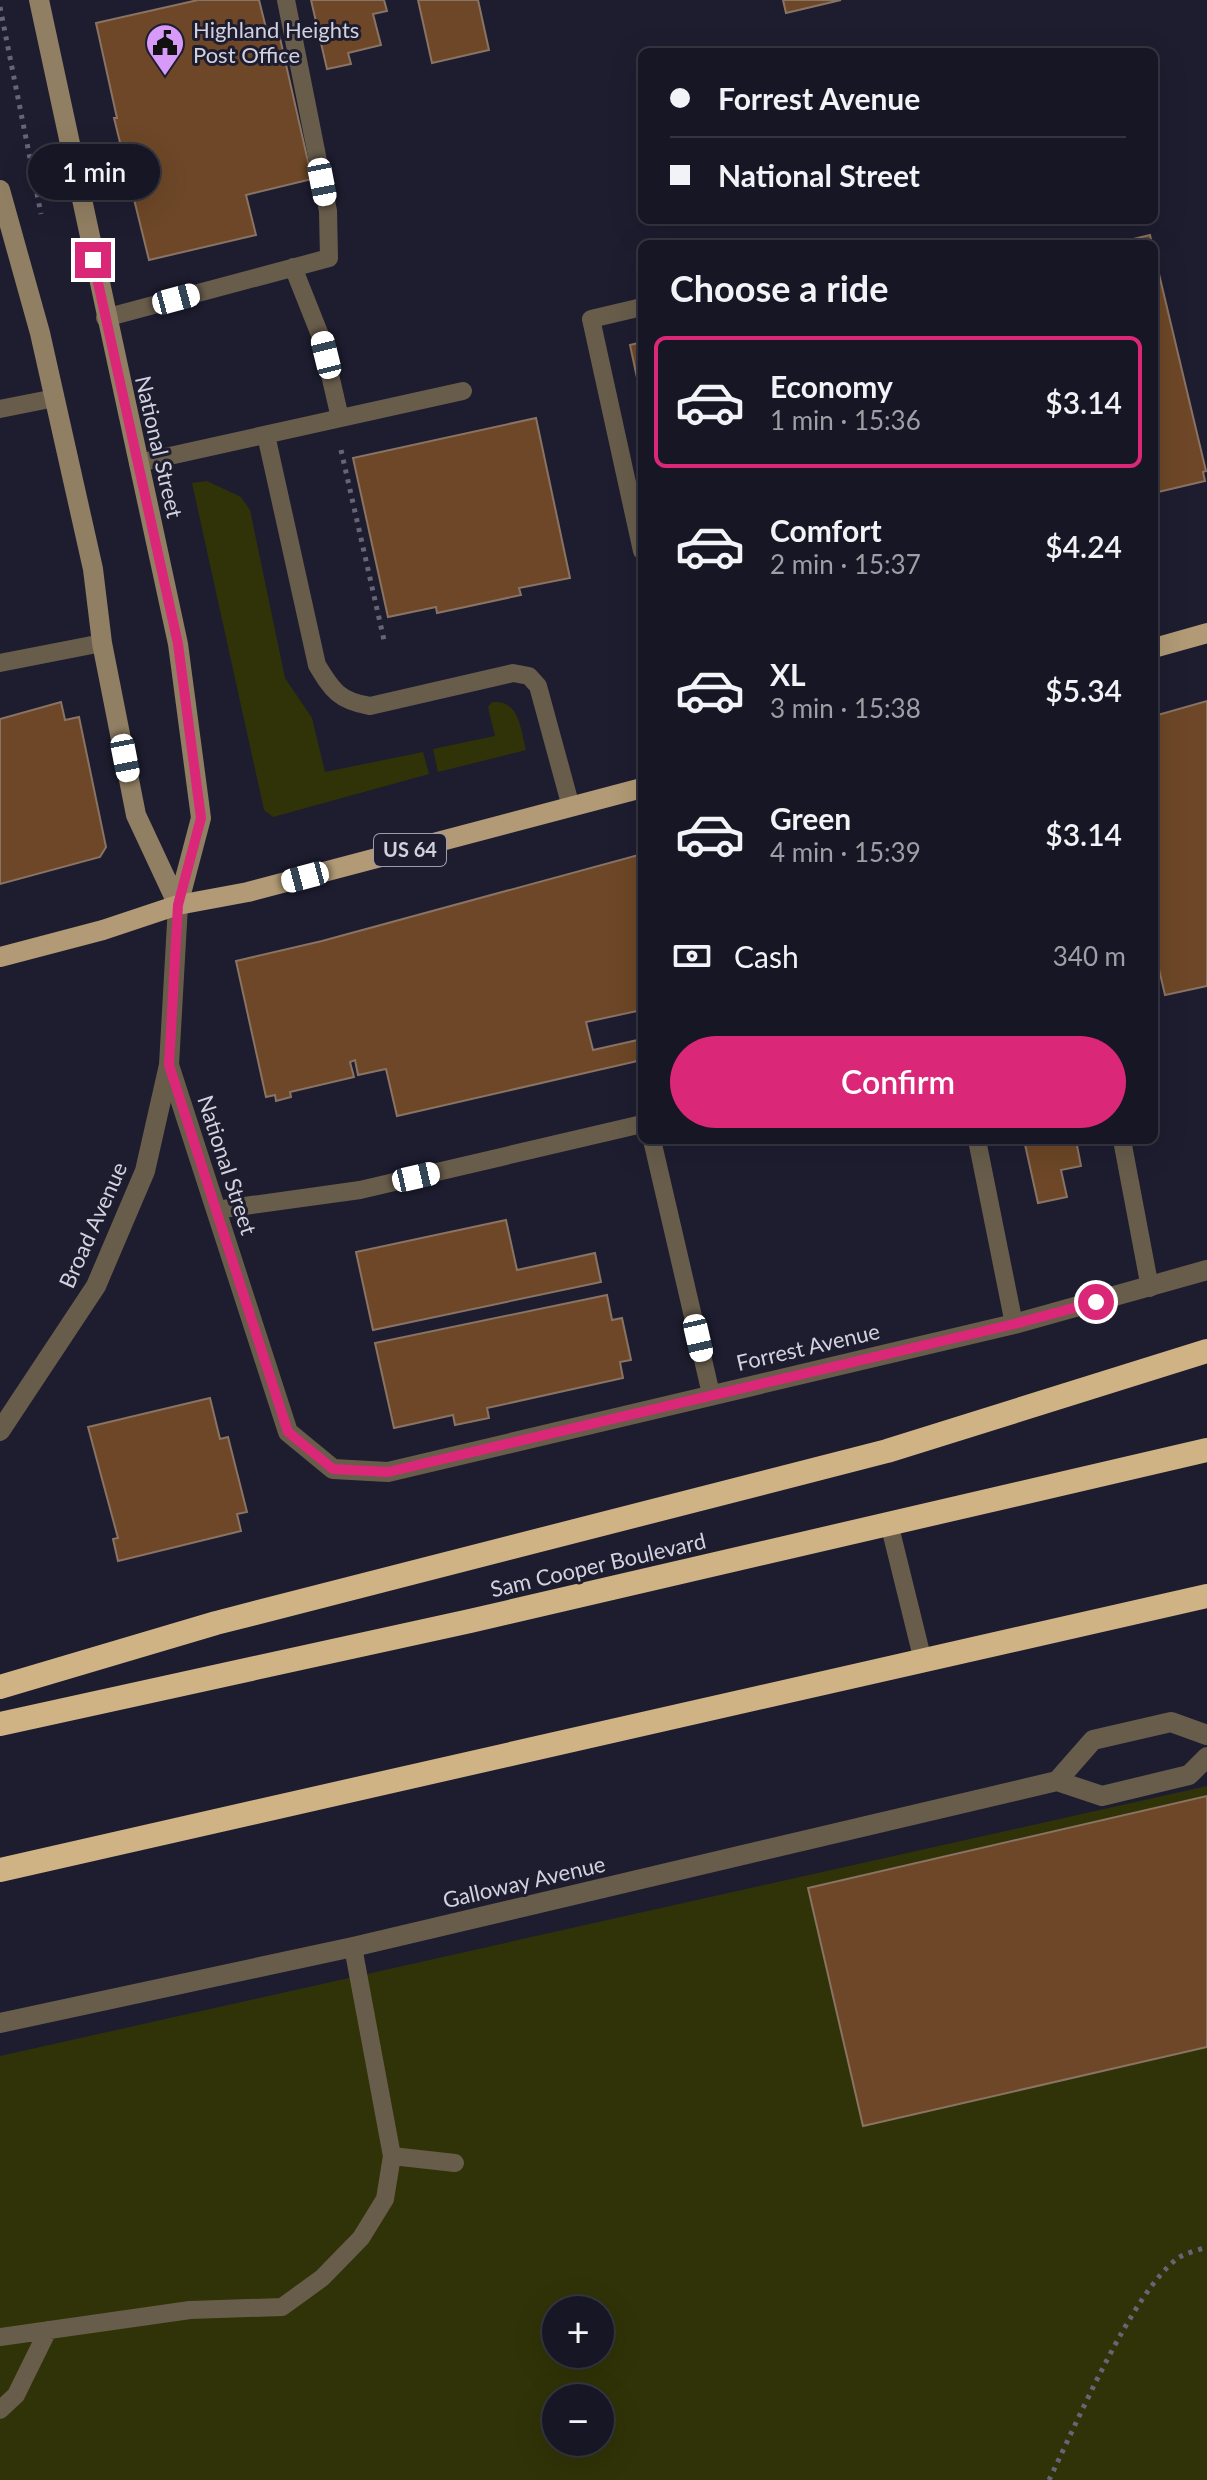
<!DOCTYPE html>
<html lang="en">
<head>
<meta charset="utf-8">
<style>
	:root { --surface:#161624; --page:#232331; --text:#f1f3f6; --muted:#9e9fa6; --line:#353541; --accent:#db2777 }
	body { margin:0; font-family:Lato,sans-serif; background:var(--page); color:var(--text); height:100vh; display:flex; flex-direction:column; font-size:30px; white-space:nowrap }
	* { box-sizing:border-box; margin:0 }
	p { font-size:26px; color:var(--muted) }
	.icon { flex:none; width:44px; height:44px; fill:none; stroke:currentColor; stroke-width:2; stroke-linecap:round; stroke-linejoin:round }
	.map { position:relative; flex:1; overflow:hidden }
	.panel { position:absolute; left:638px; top:240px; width:520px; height:904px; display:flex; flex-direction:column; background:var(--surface); border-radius:12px; box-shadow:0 8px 32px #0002,0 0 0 2px var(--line) }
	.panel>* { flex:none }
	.banner { position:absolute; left:638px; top:48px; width:520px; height:176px; border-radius:12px; box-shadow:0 8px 32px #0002,0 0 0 2px var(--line); display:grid; align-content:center; height:176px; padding:0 32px; background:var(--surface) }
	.buttons { position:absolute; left:542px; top:2296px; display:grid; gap:16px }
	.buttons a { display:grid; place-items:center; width:72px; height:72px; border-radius:50%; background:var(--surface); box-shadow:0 8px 32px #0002,0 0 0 2px var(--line); font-size:40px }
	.end { position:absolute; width:36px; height:36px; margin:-18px; border:10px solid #db2777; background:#fff; box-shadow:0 0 0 4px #fff }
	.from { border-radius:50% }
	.bubble { position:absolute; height:56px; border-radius:28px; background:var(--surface); box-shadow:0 8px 32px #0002,0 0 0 2px var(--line); font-size:26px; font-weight:600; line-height:56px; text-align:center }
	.car { position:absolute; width:24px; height:48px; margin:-24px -12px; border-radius:10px; box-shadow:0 0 6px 2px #0007; background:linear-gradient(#fff 24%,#345 0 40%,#fff 0 76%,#345 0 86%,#fff 0) }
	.banner b { display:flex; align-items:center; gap:28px; height:76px; font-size:30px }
	.banner b+b { border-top:2px solid var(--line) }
	.banner i { width:20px; height:20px; background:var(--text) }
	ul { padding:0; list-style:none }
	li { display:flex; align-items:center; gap:24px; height:132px; margin:0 16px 12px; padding:0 16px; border:4px solid transparent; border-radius:12px }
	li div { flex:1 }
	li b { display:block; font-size:30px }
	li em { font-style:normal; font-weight:600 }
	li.on { border-color:var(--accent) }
	li>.icon { width:72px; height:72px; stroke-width:1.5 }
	h2 { padding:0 32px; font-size:36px; line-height:96px }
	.pay { display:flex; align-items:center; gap:20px; height:88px; padding:0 32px; font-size:30px }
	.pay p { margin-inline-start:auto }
	.primary-button { display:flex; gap:16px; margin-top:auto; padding:16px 32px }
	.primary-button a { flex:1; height:92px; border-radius:48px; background:var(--accent); color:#fff; font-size:32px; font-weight:600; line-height:92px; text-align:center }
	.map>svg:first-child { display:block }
</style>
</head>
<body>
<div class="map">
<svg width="1207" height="2480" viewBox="0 0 1207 2480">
	<rect width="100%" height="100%" fill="#1e1d30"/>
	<path fill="#303307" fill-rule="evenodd" d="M207,481L241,497L250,510L285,678L312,718L325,772L423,752L429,774L273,817L264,810L192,483Z
		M492,702C520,700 520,728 526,750L438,772L433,749L495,736L488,707Z
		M1207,1786V2480H0V2056ZM556,2310H600V2354H556ZM556,2398H600V2442H556Z"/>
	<path fill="#6d4727" stroke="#897363" stroke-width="2" d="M198,0H259L266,28L277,25L312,179L246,195L256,235L149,260L114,118H117L96,23Z
		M311,0H384L387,11L373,14L381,45L348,53L351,64L327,69Z
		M418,0H478L489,50L432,63Z
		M783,0H841L786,13Z
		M1150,235L1152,244H1113Z
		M1154,253L1206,471L1203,472L1205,481L1154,493Z
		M642,342V401L630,345Z
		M536,418L570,578L519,588L521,595L437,613L436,607L388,617L353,458Z
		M1207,701V986L1165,995L1154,948V716Z
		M61,702L65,720L79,717L106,847L100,857L0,884V719Z
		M642,854V1010L586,1022L593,1050L642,1039V1060L397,1116L386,1069L358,1075L355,1060L350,1062L354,1077L290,1092L291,1097L276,1101L275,1095L266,1097L236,961L322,941Z
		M1024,1140H1076L1081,1166L1061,1170L1067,1197L1038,1203Z
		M506,1220L517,1270L595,1253L601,1282L373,1330L356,1252Z
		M607,1295L612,1320L622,1318L631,1360L620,1362L623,1378L487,1408L489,1418L455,1425L453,1415L394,1428L375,1343Z
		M210,1398L220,1439L228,1437L247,1512L237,1514L241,1531L118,1561L113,1539L118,1538L88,1427Z
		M1207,1796V2047L863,2126L808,1888Z"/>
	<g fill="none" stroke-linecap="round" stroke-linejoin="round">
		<path stroke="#666576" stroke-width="5" stroke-dasharray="4 6" stroke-linecap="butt" d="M0,7L41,214
			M341,450L384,640
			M1049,2480C1076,2425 1132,2292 1178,2258C1186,2253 1198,2250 1207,2247"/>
		<path stroke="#685d4b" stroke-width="18" d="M293,267L322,340L340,418
			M642,307L591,319L642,551
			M105,318L329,258L328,211L286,0
			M0,409L55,398
			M266,435L317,665C332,690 339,701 370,706L513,673L529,676L538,686L571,807
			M138,463L463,391
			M0,663L102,643
			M652,1140L711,1394
			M977,1140L1014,1324
			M1122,1140L1150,1288
			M216,1210L360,1190L642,1124
			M889,1523L923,1661
			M392,2156L455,2163
			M0,2337L190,2310L282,2307L322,2278L361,2238L385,2199L392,2156L353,1947
			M0,2410L16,2395L48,2330"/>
		<path stroke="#685d4b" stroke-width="20" d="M169,1065L288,1432L333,1469L388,1472L1014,1324L1207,1270
			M1057,1781L1093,1740L1171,1722L1207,1735
			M0,2023L353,1947L1057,1781L1102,1796L1189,1775L1207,1757"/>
		<path stroke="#685d4b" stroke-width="20" d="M0,1431L96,1286L145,1171L169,1065L178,905"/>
		<path stroke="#917f63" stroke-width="20" d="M39,0L178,644L201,818L178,905
			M0,190L40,333L93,569L102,643L136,815L178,905"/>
		<path stroke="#b19a75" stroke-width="20" d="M1154,648L1207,633
			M0,957L103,930L178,905L248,892L642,788"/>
		<path stroke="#cfb385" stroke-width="24" d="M0,1687L216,1623L887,1451L1207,1351
			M0,1724L470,1621L1207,1450
			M0,1870L1207,1596"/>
	</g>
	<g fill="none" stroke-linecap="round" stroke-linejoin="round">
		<path stroke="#db2777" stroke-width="10" d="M93,260L178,644L201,818L178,905L169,1065L288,1432L333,1469L388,1472L1014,1324L1096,1302"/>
	</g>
	<defs>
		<symbol id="civic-pin" viewBox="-11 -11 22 30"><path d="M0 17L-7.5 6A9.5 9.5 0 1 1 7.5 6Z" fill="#d89af8" stroke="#1e1d30"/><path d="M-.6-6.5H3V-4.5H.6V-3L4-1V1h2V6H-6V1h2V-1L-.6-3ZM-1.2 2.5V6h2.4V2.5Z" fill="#111"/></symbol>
	</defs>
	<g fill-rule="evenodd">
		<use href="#civic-pin" x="143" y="21" width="44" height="60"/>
	</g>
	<g text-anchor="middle" stroke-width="6" stroke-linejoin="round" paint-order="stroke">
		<rect fill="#1e1d30" stroke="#9c9caa" stroke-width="2" x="374" y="834" width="72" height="32" rx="6"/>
		<g font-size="20" font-weight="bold" fill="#d2d2df">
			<text x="410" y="857">US 64</text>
		</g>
		<g font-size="22" fill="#d2d2df" stroke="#1e1d30" text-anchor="start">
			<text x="193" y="38">Highland Heights<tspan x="193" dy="25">Post Office</tspan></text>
		</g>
		<g font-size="22" fill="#d2d2df" stroke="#1e1d30">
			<text transform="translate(159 447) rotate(77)" y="8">National Street</text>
			<text transform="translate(227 1165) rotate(72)" y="8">National Street</text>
			<text transform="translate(93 1225) rotate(-66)" y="8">Broad Avenue</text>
			<text transform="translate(808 1347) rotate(-13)" y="8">Forrest Avenue</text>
			<text transform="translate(598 1565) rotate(-13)" y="8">Sam Cooper Boulevard</text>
			<text transform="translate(524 1882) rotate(-13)" y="8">Galloway Avenue</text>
		</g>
	</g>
</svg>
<div class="buttons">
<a>+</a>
<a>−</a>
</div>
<i class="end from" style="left:1096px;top:1302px"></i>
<i class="end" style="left:93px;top:260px"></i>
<div class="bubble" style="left:28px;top:144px;width:132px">1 min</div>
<i class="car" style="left:322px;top:182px;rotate:169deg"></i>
<i class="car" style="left:176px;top:299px;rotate:75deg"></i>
<i class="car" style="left:326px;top:355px;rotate:346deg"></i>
<i class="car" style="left:125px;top:758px;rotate:169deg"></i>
<i class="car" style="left:305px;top:877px;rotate:255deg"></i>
<i class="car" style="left:416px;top:1177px;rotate:77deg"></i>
<i class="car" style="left:698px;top:1338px;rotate:167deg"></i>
<div class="banner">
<b><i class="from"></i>Forrest Avenue</b>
<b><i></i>National Street</b>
</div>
<section class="panel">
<h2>Choose a ride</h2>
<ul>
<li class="on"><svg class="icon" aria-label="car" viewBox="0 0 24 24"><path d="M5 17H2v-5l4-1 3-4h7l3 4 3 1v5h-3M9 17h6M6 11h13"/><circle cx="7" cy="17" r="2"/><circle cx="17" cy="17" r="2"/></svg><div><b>Economy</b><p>1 min · 15:36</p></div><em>$3.14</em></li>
<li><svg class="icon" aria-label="car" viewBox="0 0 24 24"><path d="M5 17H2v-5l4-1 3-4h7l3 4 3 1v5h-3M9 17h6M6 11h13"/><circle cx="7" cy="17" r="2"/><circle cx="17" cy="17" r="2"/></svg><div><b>Comfort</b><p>2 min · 15:37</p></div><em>$4.24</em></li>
<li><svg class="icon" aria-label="car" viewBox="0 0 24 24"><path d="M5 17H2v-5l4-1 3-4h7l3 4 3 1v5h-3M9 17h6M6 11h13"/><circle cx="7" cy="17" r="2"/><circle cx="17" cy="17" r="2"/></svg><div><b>XL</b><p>3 min · 15:38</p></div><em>$5.34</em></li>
<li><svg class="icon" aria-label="car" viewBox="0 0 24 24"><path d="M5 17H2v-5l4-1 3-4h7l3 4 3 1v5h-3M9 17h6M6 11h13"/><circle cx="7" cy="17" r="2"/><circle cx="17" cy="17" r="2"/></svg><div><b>Green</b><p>4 min · 15:39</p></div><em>$3.14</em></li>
</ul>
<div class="pay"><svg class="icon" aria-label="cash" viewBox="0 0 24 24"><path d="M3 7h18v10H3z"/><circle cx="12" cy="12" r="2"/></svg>Cash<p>340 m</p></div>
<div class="primary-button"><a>Confirm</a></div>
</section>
</div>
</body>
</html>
